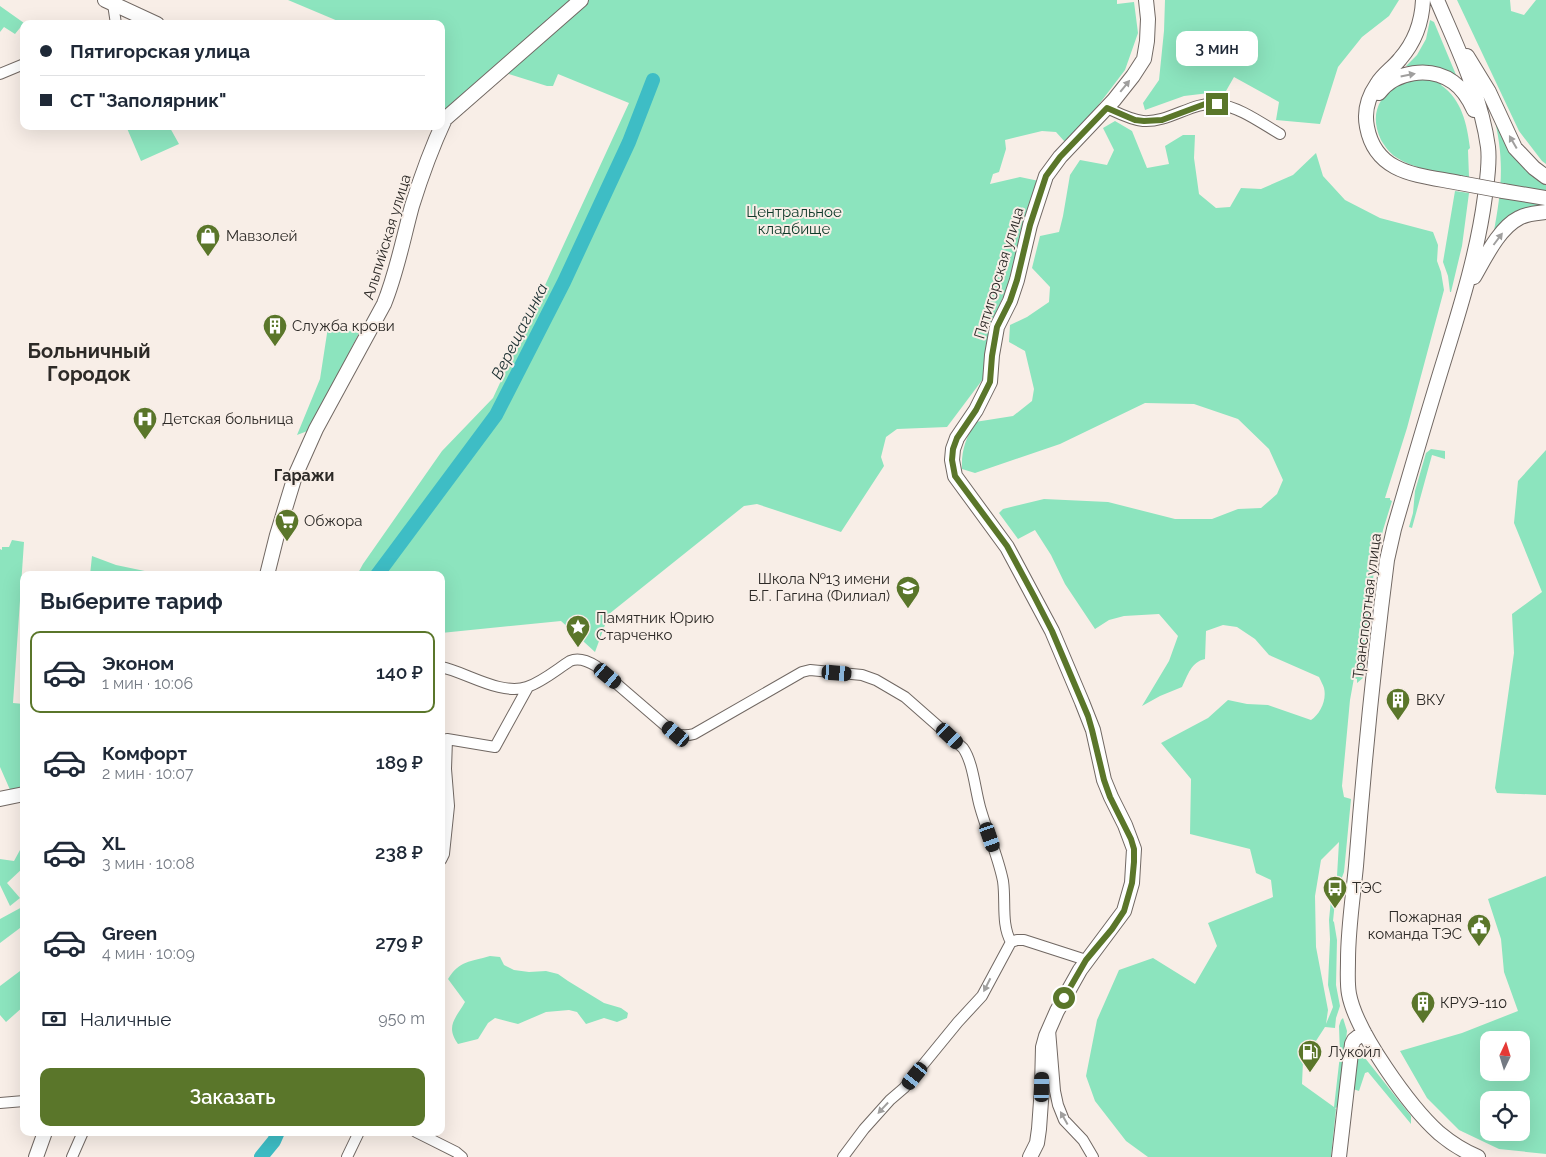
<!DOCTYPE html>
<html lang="ru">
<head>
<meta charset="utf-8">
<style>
	:root { --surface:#fff; --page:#f2f2f3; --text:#1f2937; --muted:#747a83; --line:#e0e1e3; --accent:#5a762a }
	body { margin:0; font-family:Raleway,sans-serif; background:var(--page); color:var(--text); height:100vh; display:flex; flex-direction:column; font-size:19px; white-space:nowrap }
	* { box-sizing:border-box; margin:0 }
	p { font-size:16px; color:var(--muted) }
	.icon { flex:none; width:28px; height:28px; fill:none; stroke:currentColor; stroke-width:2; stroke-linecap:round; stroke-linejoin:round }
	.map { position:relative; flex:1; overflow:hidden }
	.drawer { position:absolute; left:20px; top:571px; width:425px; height:565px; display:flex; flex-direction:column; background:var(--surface); border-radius:10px; box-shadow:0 5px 20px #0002 }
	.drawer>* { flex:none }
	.guide { position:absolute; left:20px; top:20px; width:425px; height:110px; border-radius:10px; box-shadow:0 5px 20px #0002; display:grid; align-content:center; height:110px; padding:0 20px; background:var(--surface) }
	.needle { width:32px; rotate:4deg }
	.tools { position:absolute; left:1480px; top:1031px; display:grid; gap:10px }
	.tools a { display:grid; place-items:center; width:50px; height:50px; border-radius:10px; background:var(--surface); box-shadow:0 5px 20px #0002; font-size:25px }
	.end { position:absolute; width:22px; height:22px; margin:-11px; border:6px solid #5a762a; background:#fff; box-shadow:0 0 0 2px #fff }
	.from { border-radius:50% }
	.bubble { position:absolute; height:35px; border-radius:10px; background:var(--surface); box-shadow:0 5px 20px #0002; font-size:16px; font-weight:600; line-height:35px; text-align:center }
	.car { position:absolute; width:15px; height:30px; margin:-15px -8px; border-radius:6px; box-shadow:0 0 4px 1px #0007; background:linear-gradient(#222 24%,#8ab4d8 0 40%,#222 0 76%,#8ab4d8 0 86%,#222 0) }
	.guide b { display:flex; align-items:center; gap:18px; height:48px; font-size:19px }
	.guide b+b { border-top:1px solid var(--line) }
	.guide i { width:12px; height:12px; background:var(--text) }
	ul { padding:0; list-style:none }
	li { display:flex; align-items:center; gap:15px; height:82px; margin:0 10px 8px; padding:0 10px; border:2px solid transparent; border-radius:10px }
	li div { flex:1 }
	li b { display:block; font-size:19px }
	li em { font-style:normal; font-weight:600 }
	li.selected { border-color:var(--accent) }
	li>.icon { width:45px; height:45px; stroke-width:1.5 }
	h2 { padding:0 20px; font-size:22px; line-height:60px }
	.pay { display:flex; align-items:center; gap:12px; height:55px; padding:0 20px; font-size:19px }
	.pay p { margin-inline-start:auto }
	.cta { display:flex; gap:10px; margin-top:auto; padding:10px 20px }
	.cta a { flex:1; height:58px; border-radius:10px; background:var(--accent); color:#fff; font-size:20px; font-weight:600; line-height:58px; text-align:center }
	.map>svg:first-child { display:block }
</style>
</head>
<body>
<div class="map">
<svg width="1546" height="1157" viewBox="0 0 1546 1157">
	<rect width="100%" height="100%" fill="#f8eee7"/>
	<path fill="#8ce4be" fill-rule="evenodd" d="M288,0H1117V4L1134,2L1138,33L1125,70L1081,128L1065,142L1056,132L1042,131L1005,140L1006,149L999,172L993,174L990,184L1020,177L1039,181L1007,289L994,317L983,379L947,427L897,429L886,437L881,457L884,466L841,532L757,504L744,506L609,614L595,652L561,621L441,633V575H357L363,564L442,451L493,398L629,103L558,74L553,86H547L502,72L441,116V24H345Z
		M1165,0H1399L1389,16L1362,37L1338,67L1320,124L1276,120L1279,102L1234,77L1226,91L1184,96L1145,110L1143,103L1159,80L1164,31Z
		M1457,0H1510L1511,11L1524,15L1536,0H1546V164L1542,161L1519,131Z
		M0,6L24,23L15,34L4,27L0,32Z
		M1430,20L1434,22L1459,82L1418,66H1406L1417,55L1426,39Z
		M1423,76L1442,83L1441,85C1462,100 1467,124 1470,148L1468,150L1469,177C1447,173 1419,171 1399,159C1391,155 1386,148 1381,140C1370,116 1377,99 1397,84C1404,79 1415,78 1423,76Z
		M1493,113L1533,175L1546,185V211L1493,236C1502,189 1505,159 1493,113Z
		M1115,121L1132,131L1147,168L1169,164L1165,146L1183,135H1195L1194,158L1199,194L1216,208L1230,207L1241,188L1261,189L1293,175L1316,153L1323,176L1345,200L1380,218L1433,232L1438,245L1437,261L1441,272L1444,290L1407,428L1385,498H1390V500L1392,501L1383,530L1374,570L1363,678L1357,683V679L1354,678L1350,700L1342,786L1344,797L1351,799L1344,872L1337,891L1336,892L1333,921L1334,922L1337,940L1336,985L1340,1006L1336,1018L1335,1028L1325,1027L1303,1061L1302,1084L1334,1107L1340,1055L1339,1026L1341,1020L1343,1018L1347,1031L1338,1107L1335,1108L1336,1109L1331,1157H1148L1126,1141L1095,1101L1086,1076L1097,1020L1119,970L1153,958L1195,984L1217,946L1208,923L1273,897L1271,880L1256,873L1250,849L1190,834L1191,779L1161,743L1208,718L1228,700L1247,704L1268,705L1311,720C1320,714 1327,700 1324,688C1323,685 1321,681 1319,677L1269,655L1255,639L1237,627L1223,625L1206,631L1205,659C1191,662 1188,675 1182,687L1160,696L1142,706L1169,661L1178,636L1159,614L1124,616L1109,620L1095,629L1065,584L1051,555L1035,530L1018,539L999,513L1003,509L1044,499L1108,502L1175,519H1212L1238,509L1261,508L1277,494L1283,480L1269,449L1238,419L1194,404L1145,403L1060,444L975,473L962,469C961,451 966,438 975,422L1013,416L1032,401L1034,389L1025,351L1009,342L1010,325L1027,317L1049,302L1050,287L1032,268L1040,236L1059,232L1063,216L1070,175L1080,160L1107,165L1114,150L1103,128ZM1339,842L1337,876L1332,889L1329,920L1330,939L1328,985L1333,1007L1326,1024L1328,1010L1316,947L1315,896L1321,860Z
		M126,126H169L179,144L141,161Z
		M1455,191L1469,193L1462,246L1451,292H1450L1448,276L1443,262Z
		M328,327L359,333L310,430L297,435L320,379Z
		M1431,449L1445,451V459L1432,455L1412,528L1409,527L1413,513L1415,491L1426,453Z
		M1546,450V795L1497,793L1495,788L1514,653L1512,614L1542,592L1514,523L1518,481Z
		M12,540L24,542L13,703L24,704V790L11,792L0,767V549L2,550V547H9Z
		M92,556L116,565L159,574L190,575H90Z
		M20,850H24V867L7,883L20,898L10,906L0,885V859L14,861Z
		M1546,876V1154L1499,1149L1459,1130L1427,1098L1400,1051L1462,1033L1518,1011L1504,972L1501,939L1488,899ZM1489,1040H1521V1072H1489ZM1489,1100H1521V1132H1489Z
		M24,906V925L0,943V919Z
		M490,956L500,957L504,965L514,970L529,972L546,971L558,974L568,981L604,1003L621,1008L628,1013L627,1018L617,1022L604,1018L586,1024L577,1012L569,1010L546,1012L518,1024L495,1018L488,1023L478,1039L458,1044C445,1026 456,1018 465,1002L448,979C460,960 470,962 490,956Z
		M24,968V1006L6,1022L0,1015V986Z
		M1363,1057L1365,1058L1411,1116V1124L1368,1072L1365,1073L1359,1091L1353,1089L1357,1061L1359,1058Z"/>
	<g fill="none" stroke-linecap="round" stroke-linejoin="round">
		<path stroke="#3ebdc5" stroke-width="14" d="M377,575L496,415L564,282L629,142L653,80
			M261,1157L274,1141L278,1132"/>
		<defs>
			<path id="street" d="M113,4L116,24
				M0,74L24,64
				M1107,108C1118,113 1131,120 1143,121C1169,123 1193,101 1217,104C1240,107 1261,123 1280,134
				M441,667C466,672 501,696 527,687C542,682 556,670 570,661C579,657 588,661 596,666L675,734C683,736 687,736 694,734L802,672L810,670L862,675L876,680L905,697L963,748C973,762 975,789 980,807C987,832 998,856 1003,881C1006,902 1001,924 1011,942
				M441,860L444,854L449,806L446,769L447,739L495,747L528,687
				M1050,1030L1055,1091L1058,1105L1064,1120L1083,1140L1093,1157
				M0,1103L24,1101
				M416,1132L456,1152L462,1157
				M72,1157L83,1132
				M347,1157L359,1132
				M843,1157L864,1129L890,1100L904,1088L958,1022L982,996L1011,942L1017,940H1024L1086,960"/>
			<path id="secondary" d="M105,0L157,24
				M1423,0C1422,22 1415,42 1400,59C1393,68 1383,74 1377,84C1368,97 1364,112 1367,127C1376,175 1420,175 1460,183
				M1437,0C1457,47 1481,96 1488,147C1490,163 1487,180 1485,196C1478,250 1462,302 1446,354C1428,412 1411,470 1394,529L1387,560C1374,661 1364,764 1356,866C1353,897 1348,929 1348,960C1348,972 1347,983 1349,994C1356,1032 1410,1107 1439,1133C1451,1143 1463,1151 1478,1157
				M1467,56L1489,92L1515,148L1534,168L1546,177
				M1379,93C1395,71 1430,66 1453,82C1463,89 1469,99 1474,110
				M1503,191L1546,198
				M1474,277C1485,258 1499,228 1519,218C1528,213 1537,213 1546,212
				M267,575L277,535L295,476L316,429L384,304C397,272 403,239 412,206C421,177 432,147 445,119L581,0
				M0,799L24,794
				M36,1157L45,1132
				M1030,1157L1037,1143L1039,1129L1042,1087L1043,1047L1046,1036L1057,1011L1080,970L1124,911L1132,883L1134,849L1125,825L1111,797L1104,780L1093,730L1082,702L1052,631L1007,547L955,476L952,460L953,449L957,438L976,410L990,382L992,355L997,327L1010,301L1017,280L1030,225L1046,176L1060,157L1114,100L1133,76L1144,59L1147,41L1148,19L1146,0
				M1339,1157L1352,1044L1354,1040L1364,1032"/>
		</defs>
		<use href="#street" stroke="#716863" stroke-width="12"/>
		<use href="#secondary" stroke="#716863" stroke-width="16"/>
		<use href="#street" stroke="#fff" stroke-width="10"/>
		<use href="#secondary" stroke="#fff" stroke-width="14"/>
		<defs>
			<path id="secondary-bridge" d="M1460,183L1503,191"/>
		</defs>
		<use href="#secondary-bridge" stroke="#716863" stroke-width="16" stroke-linecap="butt"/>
		<use href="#secondary-bridge" stroke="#fff" stroke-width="14"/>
	</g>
	<defs><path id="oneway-solid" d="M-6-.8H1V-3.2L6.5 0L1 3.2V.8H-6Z" transform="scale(1.25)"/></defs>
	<g fill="#a09f9e">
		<use href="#oneway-solid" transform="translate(1408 75) rotate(-11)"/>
		<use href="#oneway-solid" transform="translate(1125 86) rotate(-51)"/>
		<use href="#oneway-solid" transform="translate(1513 142) rotate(-120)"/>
		<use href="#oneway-solid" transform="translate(1498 239) rotate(-53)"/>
		<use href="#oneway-solid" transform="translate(987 985) rotate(117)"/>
		<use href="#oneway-solid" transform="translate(883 1108) rotate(133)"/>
		<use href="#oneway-solid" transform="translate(1064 1118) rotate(-119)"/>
	</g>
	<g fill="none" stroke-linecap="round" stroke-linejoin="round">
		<path stroke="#5a762a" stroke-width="6" d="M1064,998L1086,960L1112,929L1124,911L1132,883L1134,862V849L1131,839L1110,797L1104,780L1092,730L1088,716L1052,631L1034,596L1007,546L955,476L952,460L953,449L957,438L976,410L990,382L992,356L997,327L1010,301L1017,280L1030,225L1046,176L1060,157L1107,108L1135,120L1144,121L1162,120L1205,104H1217"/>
	</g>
	<defs>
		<symbol id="shop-pin" viewBox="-11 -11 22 30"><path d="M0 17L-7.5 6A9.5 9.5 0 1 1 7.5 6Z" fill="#5a762a" stroke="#f8eee7"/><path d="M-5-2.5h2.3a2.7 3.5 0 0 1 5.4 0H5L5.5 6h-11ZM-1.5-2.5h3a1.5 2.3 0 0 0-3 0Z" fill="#fff"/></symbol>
		<symbol id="building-pin" viewBox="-11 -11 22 30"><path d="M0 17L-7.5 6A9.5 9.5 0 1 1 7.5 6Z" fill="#5a762a" stroke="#f8eee7"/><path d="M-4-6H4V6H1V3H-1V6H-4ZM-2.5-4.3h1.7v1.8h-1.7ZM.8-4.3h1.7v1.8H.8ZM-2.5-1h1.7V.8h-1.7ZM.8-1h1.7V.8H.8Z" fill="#fff"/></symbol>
		<symbol id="hospital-pin" viewBox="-11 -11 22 30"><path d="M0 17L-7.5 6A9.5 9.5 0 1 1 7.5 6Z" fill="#5a762a" stroke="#f8eee7"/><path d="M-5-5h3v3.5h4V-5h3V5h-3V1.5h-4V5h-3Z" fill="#fff"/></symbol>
		<symbol id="supermarket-pin" viewBox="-11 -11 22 30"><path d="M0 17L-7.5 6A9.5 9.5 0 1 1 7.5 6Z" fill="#5a762a" stroke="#f8eee7"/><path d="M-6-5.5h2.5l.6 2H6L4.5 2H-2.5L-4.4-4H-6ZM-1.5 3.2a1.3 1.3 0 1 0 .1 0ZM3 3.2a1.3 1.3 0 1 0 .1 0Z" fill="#fff"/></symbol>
		<symbol id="school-pin" viewBox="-11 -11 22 30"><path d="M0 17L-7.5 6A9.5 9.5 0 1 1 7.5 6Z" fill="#5a762a" stroke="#f8eee7"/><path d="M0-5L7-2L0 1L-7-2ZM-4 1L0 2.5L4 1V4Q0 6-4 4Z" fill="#fff"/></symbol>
		<symbol id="sight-pin" viewBox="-11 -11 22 30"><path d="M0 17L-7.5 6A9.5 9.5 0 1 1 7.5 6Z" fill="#5a762a" stroke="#f8eee7"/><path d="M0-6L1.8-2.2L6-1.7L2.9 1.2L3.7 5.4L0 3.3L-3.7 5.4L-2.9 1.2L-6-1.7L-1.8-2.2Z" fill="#fff"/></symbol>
		<symbol id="bus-pin" viewBox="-11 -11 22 30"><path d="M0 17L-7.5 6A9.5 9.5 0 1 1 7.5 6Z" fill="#5a762a" stroke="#f8eee7"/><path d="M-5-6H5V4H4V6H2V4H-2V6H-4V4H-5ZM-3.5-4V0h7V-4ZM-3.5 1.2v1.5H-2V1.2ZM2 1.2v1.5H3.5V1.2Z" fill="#fff"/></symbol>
		<symbol id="civic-pin" viewBox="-11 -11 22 30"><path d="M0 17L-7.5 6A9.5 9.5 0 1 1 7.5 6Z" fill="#5a762a" stroke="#f8eee7"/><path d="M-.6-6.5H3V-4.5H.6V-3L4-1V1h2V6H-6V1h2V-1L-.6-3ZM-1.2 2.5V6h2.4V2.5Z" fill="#fff"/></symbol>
		<symbol id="fuel-pin" viewBox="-11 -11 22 30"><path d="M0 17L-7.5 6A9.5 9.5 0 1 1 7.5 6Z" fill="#5a762a" stroke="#f8eee7"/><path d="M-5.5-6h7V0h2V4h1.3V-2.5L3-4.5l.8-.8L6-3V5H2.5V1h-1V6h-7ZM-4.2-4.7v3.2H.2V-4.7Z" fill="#fff"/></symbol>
	</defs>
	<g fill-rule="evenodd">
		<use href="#shop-pin" x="194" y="222" width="28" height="38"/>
		<use href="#building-pin" x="261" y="312" width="28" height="38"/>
		<use href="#hospital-pin" x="131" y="405" width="28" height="38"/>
		<use href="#supermarket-pin" x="273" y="507" width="28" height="38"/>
		<use href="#school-pin" x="894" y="574" width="28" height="38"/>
		<use href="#sight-pin" x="564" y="613" width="28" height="38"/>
		<use href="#building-pin" x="1384" y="686" width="28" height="38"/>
		<use href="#bus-pin" x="1321" y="874" width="28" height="38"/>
		<use href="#civic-pin" x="1465" y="912" width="28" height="38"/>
		<use href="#building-pin" x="1409" y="989" width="28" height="38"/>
		<use href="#fuel-pin" x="1296" y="1038" width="28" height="38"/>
	</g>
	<g text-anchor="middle" stroke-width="4" stroke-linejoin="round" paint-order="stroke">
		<g font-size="15" fill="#0e3929" stroke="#f8eee7">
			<text x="794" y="217">Центральное<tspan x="794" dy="17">кладбище</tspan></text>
		</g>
		<g font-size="15" fill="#2d2a27" stroke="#f8eee7" text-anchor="start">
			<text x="226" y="241">Мавзолей</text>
			<text x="292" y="331">Служба крови</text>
			<text x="162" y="424">Детская больница</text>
			<text x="304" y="526">Обжора</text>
			<text x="890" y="584" text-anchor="end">Школа №13 имени<tspan x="890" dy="17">Б.Г. Гагина (Филиал)</tspan></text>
			<text x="596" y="623">Памятник Юрию<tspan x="596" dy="17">Старченко</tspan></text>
			<text x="1416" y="705">ВКУ</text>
			<text x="1352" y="893">ТЭС</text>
			<text x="1462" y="922" text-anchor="end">Пожарная<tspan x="1462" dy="17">команда ТЭС</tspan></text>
			<text x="1440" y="1008">КРУЭ-110</text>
			<text x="1328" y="1057">Лукойл</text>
		</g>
		<g font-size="15" fill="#2d2a27" stroke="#f8eee7">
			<text transform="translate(387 237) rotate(-73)" y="5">Альпийская улица</text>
			<text transform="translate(999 273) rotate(-73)" y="5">Пятигорская улица</text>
			<text transform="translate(1367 606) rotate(-83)" y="5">Транспортная улица</text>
		</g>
		<g font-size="16" font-style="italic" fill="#1a2f31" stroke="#f8eee7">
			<text transform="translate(519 331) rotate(-63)" y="6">Верещагинка</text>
		</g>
		<g font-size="16" font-weight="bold" fill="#2d2a27" stroke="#f8eee7">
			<text x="304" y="481">Гаражи</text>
		</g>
		<g font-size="20" font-weight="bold" fill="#2d2a27" stroke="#f8eee7">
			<text x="89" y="358">Больничный<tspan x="89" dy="23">Городок</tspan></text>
		</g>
	</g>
</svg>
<div class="tools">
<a><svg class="needle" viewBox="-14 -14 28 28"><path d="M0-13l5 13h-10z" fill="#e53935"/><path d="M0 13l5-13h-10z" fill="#747a83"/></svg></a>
<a><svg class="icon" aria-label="locate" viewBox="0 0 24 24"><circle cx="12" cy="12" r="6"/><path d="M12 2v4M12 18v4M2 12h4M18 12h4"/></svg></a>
</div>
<i class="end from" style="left:1064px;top:998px"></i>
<i class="end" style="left:1217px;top:104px"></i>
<div class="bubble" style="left:1176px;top:31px;width:82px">3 мин</div>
<i class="car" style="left:837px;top:673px;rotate:95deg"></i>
<i class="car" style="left:608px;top:676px;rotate:130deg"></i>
<i class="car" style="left:676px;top:734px;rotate:310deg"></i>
<i class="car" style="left:950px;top:736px;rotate:133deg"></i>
<i class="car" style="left:990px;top:837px;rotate:161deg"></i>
<i class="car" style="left:915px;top:1076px;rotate:219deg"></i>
<i class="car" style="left:1042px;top:1087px;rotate:1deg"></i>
<div class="guide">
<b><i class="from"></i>Пятигорская улица</b>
<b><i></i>СТ &quot;Заполярник&quot;</b>
</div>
<section class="drawer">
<h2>Выберите тариф</h2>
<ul>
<li class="selected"><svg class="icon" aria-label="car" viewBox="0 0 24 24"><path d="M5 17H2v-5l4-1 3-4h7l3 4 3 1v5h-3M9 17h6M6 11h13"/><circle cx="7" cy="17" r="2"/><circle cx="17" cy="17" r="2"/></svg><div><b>Эконом</b><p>1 мин · 10:06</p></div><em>140 ₽</em></li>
<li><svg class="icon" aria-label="car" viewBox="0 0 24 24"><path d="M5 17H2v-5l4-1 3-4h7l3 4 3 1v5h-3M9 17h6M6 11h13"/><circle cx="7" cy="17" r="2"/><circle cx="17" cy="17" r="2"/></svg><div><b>Комфорт</b><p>2 мин · 10:07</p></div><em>189 ₽</em></li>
<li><svg class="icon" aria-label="car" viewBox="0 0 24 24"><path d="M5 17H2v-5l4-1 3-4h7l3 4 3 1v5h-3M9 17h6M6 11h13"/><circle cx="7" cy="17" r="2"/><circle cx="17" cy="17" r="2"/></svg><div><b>XL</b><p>3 мин · 10:08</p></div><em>238 ₽</em></li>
<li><svg class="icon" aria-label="car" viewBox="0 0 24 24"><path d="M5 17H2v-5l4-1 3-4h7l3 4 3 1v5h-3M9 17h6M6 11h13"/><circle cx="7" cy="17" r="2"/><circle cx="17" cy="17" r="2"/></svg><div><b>Green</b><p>4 мин · 10:09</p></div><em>279 ₽</em></li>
</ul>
<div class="pay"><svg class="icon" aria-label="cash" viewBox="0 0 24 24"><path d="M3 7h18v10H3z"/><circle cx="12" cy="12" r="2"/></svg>Наличные<p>950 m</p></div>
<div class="cta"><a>Заказать</a></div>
</section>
</div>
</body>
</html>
